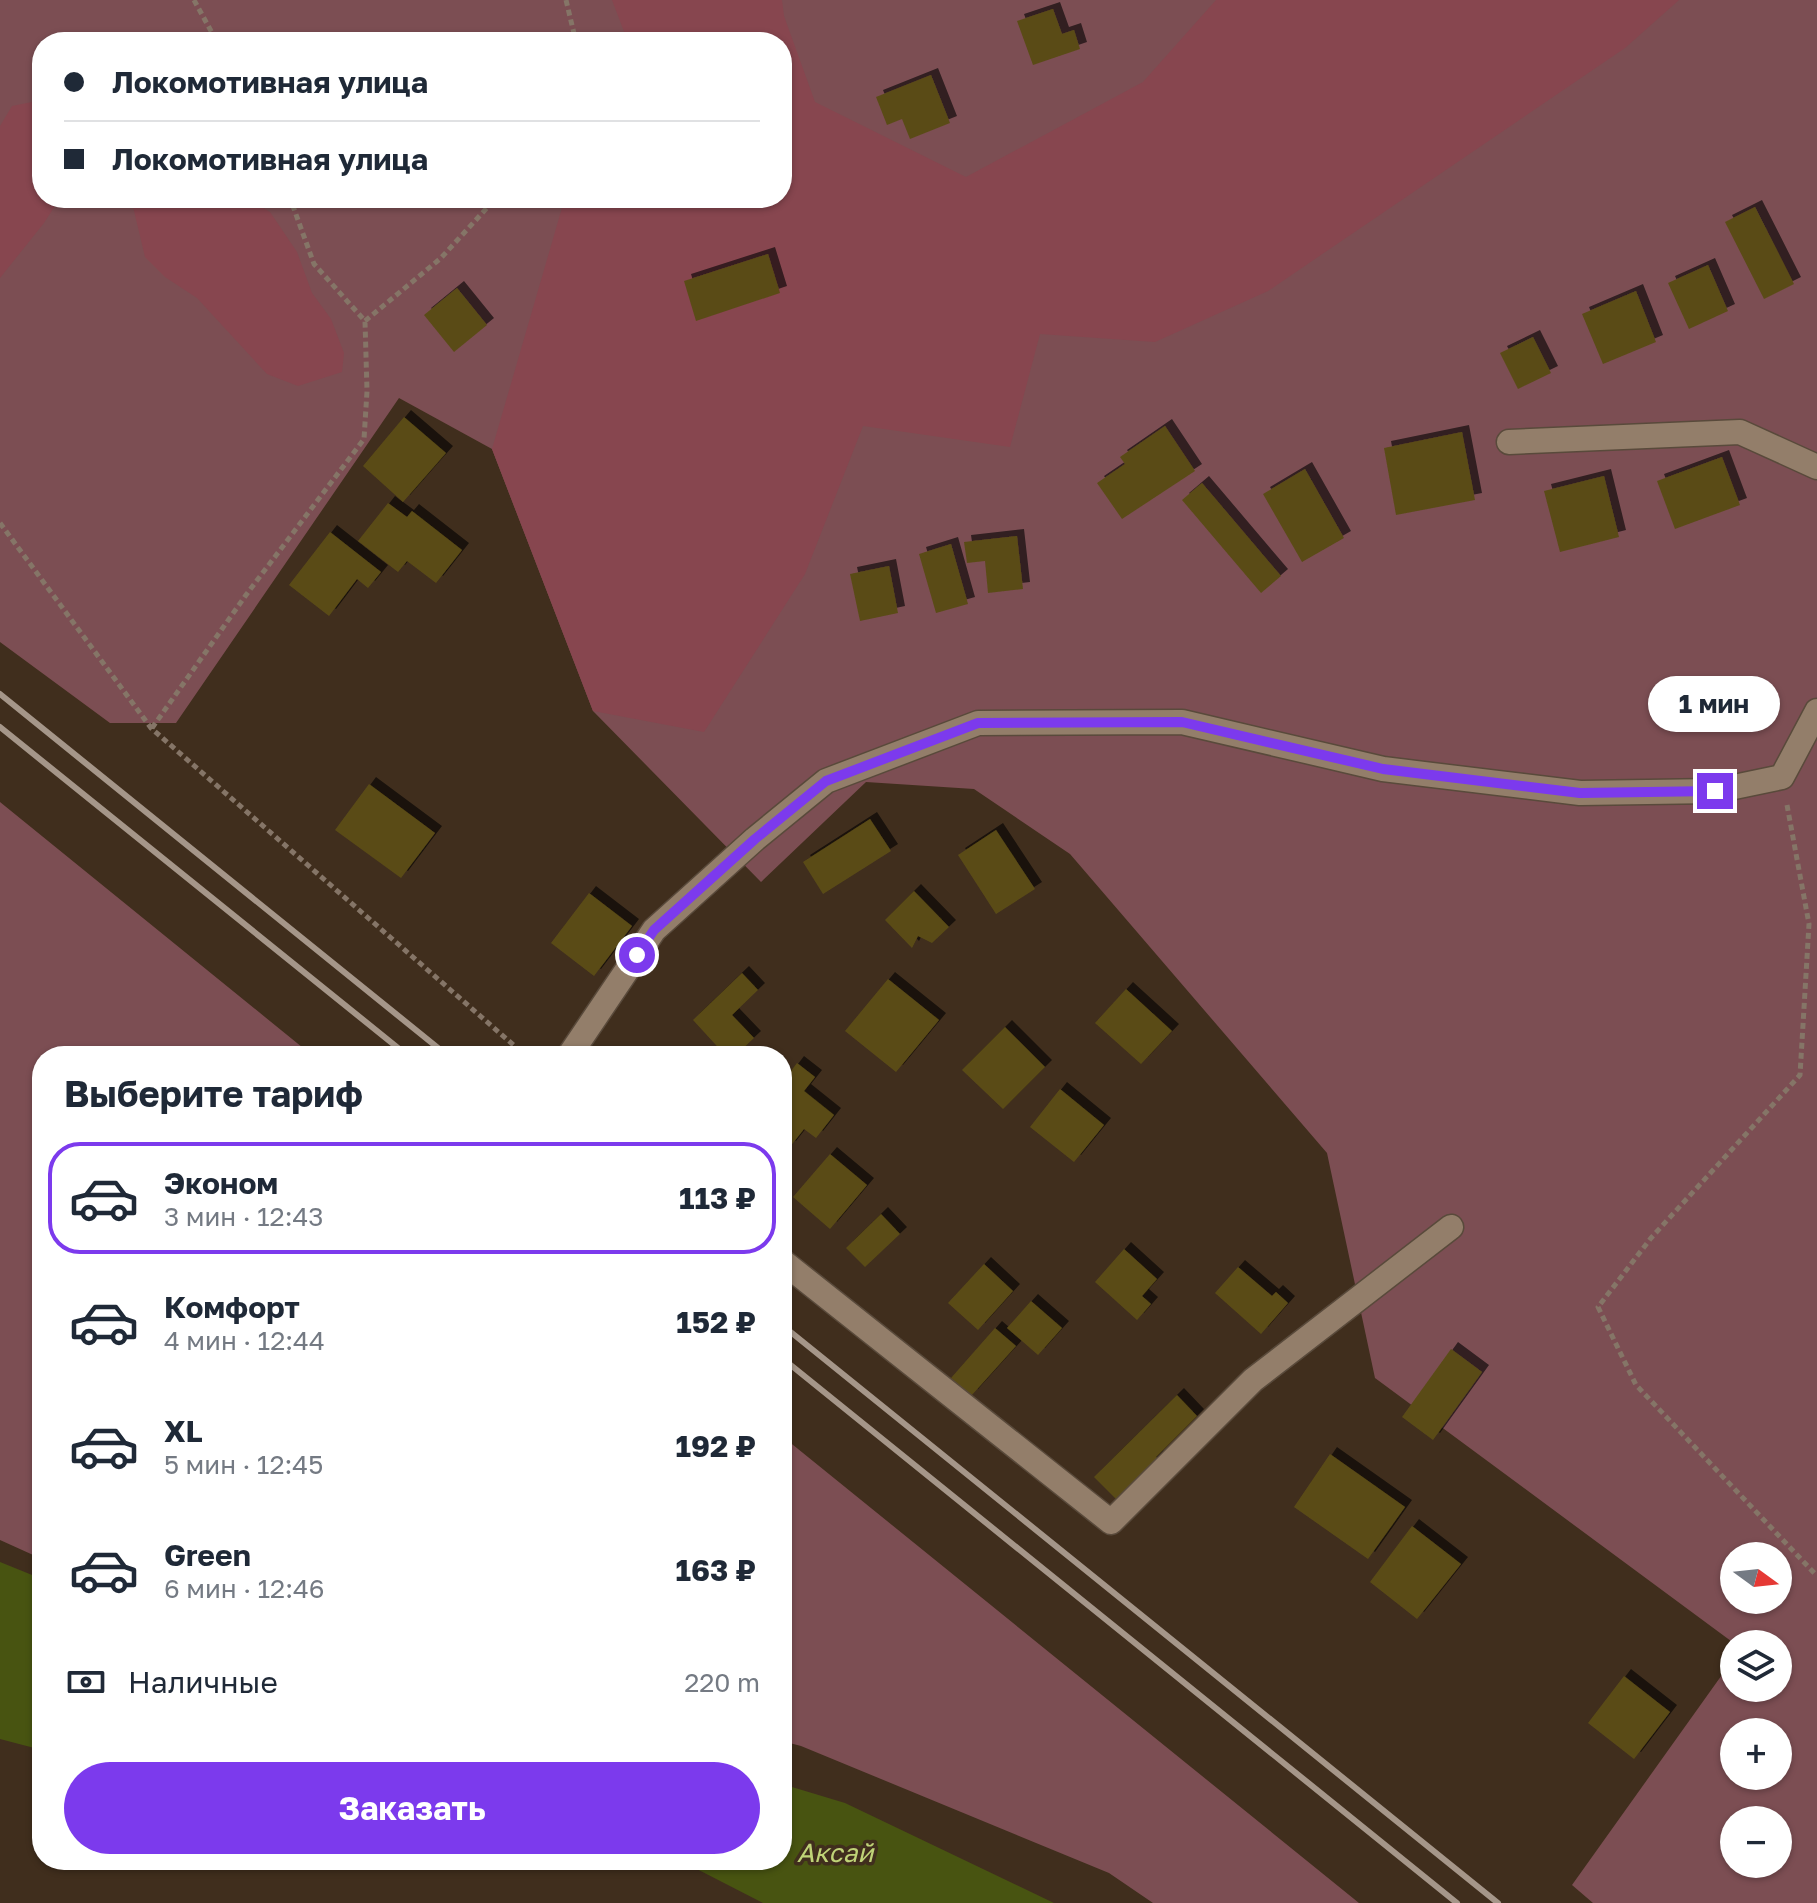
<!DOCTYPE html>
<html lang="ru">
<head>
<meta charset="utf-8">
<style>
	:root { --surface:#fff; --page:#f6f6f7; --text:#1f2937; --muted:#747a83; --line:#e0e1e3; --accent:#7c3aed }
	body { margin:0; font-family:"Golos Text",sans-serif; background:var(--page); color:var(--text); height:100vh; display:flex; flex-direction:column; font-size:30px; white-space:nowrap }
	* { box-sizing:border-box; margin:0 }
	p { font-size:26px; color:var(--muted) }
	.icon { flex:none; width:44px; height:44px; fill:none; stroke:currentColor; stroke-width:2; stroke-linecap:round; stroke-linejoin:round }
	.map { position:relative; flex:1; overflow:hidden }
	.details { position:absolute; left:32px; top:1046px; width:760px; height:824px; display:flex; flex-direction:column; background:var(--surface); border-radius:32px; box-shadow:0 2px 6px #0004 }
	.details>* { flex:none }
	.guide { position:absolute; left:32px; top:32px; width:760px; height:176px; border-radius:32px; box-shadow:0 2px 6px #0004; display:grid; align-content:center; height:176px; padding:0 32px; background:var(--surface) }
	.needle { width:52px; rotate:105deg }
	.tools { position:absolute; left:1720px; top:1542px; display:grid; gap:16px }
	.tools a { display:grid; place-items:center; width:72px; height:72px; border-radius:50%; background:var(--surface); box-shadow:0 2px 6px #0004; font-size:40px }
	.end { position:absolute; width:36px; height:36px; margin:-18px; border:10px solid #7c3aed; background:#fff; box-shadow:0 0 0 4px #fff }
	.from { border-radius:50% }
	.bubble { position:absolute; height:56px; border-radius:28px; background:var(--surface); box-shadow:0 2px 6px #0004; font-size:26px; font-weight:700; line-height:56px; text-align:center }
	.guide b { display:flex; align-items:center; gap:28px; height:76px; font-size:30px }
	.guide b+b { border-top:2px solid var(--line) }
	.guide i { width:20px; height:20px; background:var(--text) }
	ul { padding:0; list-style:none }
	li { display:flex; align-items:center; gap:24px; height:112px; margin:0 16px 12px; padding:0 16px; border:4px solid transparent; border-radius:32px }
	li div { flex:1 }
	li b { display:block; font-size:30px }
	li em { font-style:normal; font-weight:700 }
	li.selected { border-color:var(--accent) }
	li>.icon { width:72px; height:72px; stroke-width:1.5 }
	h2 { padding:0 32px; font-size:36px; line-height:96px }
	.pay { display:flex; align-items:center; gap:20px; height:88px; padding:0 32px; font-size:30px }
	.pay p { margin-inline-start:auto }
	.primary-button { display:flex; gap:16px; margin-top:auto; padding:16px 32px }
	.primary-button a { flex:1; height:92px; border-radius:48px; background:var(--accent); color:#fff; font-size:32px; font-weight:700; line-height:92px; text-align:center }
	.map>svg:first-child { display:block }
</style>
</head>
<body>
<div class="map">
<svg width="1817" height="1903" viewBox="0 0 1817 1903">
	<defs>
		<filter id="shadow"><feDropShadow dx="7" dy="-7" stdDeviation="0" flood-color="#0009"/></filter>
	</defs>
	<rect width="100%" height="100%" fill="#402e1d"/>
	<path fill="#7c4e53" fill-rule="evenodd" d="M0,0H1817V1903H1593L1572,1885L1734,1658V1688H1778V1644H1735L1375,1378L1327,1153L1070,854L974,789L866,782L761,882L593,711L492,449L399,398L176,723H110L0,642ZM42,42H782V198H42ZM1734,1556H1778V1600H1734ZM1734,1732H1778V1776H1734ZM1734,1820H1778V1864H1734Z
		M0,802L313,1056H42V1559L0,1540Z
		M782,1436L1359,1903H1153L1109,1873L801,1746L782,1741Z"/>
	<path fill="#87464f" d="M612,0H782L784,16L815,102L966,177L1143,82L1216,0H1679L1625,48L1268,291L1155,342L1040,334L1010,447L863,426L805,574L704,732L593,711L492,449L564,201L782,198V42H628Z
		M42,97V198H60L44,223L0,278V126L12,106L32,102Z
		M131,198H247L270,212L297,252L312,293L331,319L344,353L342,372L298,386L267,374L197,298L165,277L145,257Z"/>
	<path fill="#485411" d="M0,1562L42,1579V1750L0,1739Z
		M782,1784L845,1803L1054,1903H763L689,1865L659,1860H782Z"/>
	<path fill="#5a4b17" filter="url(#shadow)" d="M1053,9L1062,34L1074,30L1080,49L1033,65L1017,21Z
		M931,75L950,123L910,139L902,119L887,125L876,97Z
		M1755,207L1794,284L1764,299L1725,222Z
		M768,254L780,293L696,321L684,281Z
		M1708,265L1728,311L1689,329L1668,283Z
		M457,288L487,325L454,352L424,315Z
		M1636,291L1656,342L1603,364L1582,314Z
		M1533,337L1551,373L1518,389L1500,353Z
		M404,417L446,453L403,502L363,466Z
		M1165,426L1195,471L1122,519L1097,483L1125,464L1120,457Z
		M1462,432L1475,500L1396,515L1384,448Z
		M1722,457L1740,505L1675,529L1657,481Z
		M1305,469L1344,538L1302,562L1263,494Z
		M1604,476L1619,537L1560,552L1544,491Z
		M1202,483L1281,576L1261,593L1182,500Z
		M388,503L407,517L412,511L462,550L436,583L407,561L398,572L358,541Z
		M330,532L381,572L368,588L357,579L329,616L289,585Z
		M1017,536L1023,589L988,593L985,561L967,563L964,542Z
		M951,544L968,604L936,613L919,554Z
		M889,566L898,613L860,621L850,574Z
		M369,784L435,833L401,878L335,830Z
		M870,819L891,851L823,894L803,862Z
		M996,830L1035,889L996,914L958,855Z
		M914,891L949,927L932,943L918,936L912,948L885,920Z
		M589,893L632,926L594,976L551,943Z
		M742,973L758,990L732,1015L754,1038L735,1056H726L693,1020Z
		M888,979L939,1020L896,1072L845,1031Z
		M1126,989L1172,1031L1141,1064L1095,1023Z
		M1005,1027L1045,1067L1003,1109L962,1070Z
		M797,1063L815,1077L804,1091L834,1115L816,1138L804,1129L789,1148L782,1143V1083Z
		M1060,1089L1104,1125L1074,1162L1030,1127Z
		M830,1154L867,1185L830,1229L793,1197Z
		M881,1214L900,1234L865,1267L846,1248Z
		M1124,1249L1157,1279L1142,1296L1151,1304L1137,1320L1095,1282Z
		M984,1264L1013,1291L978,1330L948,1303Z
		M1238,1267L1272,1296L1276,1292L1288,1303L1261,1334L1215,1293Z
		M1031,1301L1062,1328L1038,1355L1007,1328Z
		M995,1328L1016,1346L971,1396L951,1378Z
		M1451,1349L1482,1372L1433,1440L1402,1417Z
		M1177,1395L1197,1416L1156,1457L1161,1462L1120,1503L1094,1477Z
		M1330,1454L1405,1507L1368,1559L1294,1507Z
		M1412,1526L1461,1564L1417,1619L1370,1582Z
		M1624,1676L1670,1712L1634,1759L1588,1723Z"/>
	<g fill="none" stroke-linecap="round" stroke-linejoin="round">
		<defs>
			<path id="street" d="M1509,442L1740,432L1817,467
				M569,1056L654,930L755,839L826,781L978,723L1182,722L1383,769L1580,793L1715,791L1782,777L1817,711
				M782,1261L1111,1522L1253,1380L1451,1227"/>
		</defs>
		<use href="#street" stroke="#594a3b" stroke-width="27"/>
		<path stroke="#857567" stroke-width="5" stroke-dasharray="6 4" stroke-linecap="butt" d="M194,0L217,42
			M566,0L576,42
			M365,321L441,258L496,198
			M0,523L151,728L526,1056
			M152,728L246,595L364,439L367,391L365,321L314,264L290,198
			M1787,805L1809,924L1800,1075L1651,1238L1598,1307L1636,1385L1817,1576"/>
		<use href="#street" stroke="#937e6a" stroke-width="24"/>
		<path stroke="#a59689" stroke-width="6" d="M0,694L448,1056
			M0,727L408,1056
			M782,1325L1498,1903
			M782,1358L1457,1903"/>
	</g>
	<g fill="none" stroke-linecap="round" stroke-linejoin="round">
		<path stroke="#7c3aed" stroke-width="10" d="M637,955L654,930L755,839L826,781L978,723L1182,722L1383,769L1580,793L1715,791"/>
	</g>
	<g text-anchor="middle" stroke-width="7" stroke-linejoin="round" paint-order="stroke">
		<g font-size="26" font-style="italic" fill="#bfd377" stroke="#402e1d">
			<text x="835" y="1862">Аксай</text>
		</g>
	</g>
</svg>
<div class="tools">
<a><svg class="needle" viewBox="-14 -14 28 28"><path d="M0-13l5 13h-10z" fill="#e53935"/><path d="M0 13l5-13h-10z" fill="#747a83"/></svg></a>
<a><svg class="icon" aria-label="layers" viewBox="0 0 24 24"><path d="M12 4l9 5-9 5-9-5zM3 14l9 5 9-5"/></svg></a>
<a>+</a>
<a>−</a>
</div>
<i class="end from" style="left:637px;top:955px"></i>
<i class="end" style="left:1715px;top:791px"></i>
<div class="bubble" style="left:1648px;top:676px;width:132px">1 мин</div>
<div class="guide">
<b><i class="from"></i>Локомотивная улица</b>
<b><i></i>Локомотивная улица</b>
</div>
<section class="details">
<h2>Выберите тариф</h2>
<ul>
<li class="selected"><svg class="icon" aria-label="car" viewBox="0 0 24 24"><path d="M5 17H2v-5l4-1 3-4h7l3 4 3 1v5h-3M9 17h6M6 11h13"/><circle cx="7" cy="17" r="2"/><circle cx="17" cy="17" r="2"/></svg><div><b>Эконом</b><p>3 мин · 12:43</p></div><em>113 ₽</em></li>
<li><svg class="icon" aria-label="car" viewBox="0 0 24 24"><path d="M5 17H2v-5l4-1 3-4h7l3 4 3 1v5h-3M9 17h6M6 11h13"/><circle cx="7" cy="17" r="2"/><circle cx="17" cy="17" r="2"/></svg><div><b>Комфорт</b><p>4 мин · 12:44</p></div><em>152 ₽</em></li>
<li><svg class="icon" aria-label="car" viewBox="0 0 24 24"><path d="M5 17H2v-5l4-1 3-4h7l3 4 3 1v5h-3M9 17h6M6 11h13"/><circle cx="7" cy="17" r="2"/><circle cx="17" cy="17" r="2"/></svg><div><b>XL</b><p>5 мин · 12:45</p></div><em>192 ₽</em></li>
<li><svg class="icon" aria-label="car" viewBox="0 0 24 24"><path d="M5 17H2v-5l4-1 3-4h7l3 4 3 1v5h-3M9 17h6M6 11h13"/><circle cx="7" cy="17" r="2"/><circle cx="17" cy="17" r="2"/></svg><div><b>Green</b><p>6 мин · 12:46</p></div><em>163 ₽</em></li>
</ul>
<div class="pay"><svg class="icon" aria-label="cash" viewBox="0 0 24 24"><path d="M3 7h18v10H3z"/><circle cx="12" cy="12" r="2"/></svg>Наличные<p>220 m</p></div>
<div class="primary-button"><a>Заказать</a></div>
</section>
</div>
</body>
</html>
